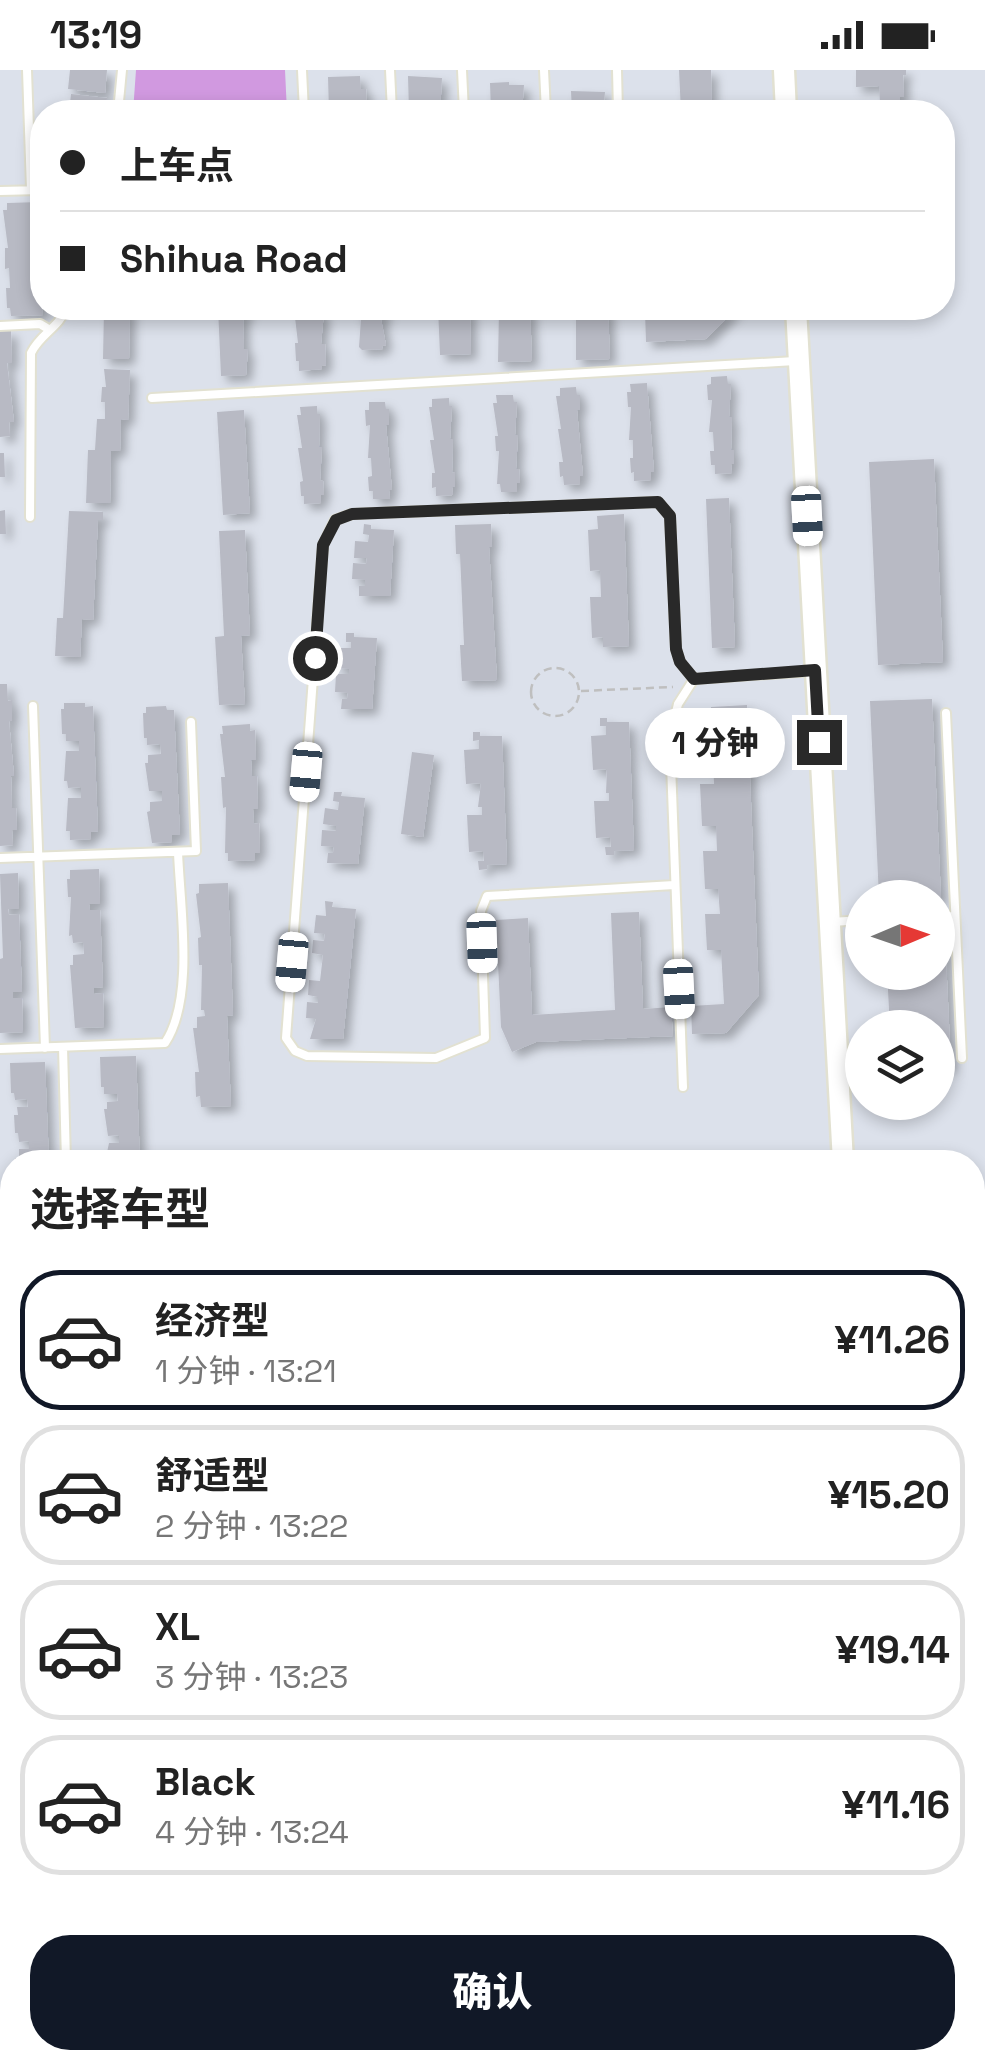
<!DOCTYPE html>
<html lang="zh">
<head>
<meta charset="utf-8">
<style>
	:root { --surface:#fff; --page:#f6f6f6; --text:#222; --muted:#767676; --line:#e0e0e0; --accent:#111827 }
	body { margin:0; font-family:"Space Grotesk","Noto Sans SC",sans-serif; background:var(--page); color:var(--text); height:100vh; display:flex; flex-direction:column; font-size:38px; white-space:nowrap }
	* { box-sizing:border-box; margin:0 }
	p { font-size:32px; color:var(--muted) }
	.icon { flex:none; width:55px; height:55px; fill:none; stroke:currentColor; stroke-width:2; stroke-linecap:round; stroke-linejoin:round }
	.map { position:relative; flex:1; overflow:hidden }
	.details { position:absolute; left:0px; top:1080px; width:985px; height:920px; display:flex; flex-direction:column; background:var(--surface); border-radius:40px 40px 0 0; box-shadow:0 5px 15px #0003 }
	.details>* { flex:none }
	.banner { position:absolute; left:30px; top:30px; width:925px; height:220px; border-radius:40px; box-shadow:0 5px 15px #0003; display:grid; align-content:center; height:220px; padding:0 30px; background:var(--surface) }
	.needle { width:65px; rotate:88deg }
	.tools { position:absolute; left:845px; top:810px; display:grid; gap:20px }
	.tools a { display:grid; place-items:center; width:110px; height:110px; border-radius:50%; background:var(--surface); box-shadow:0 5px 15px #0003; font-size:50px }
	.end { position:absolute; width:45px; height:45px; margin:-22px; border:12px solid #292929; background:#fff; box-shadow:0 0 0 5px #fff }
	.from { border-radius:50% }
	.bubble { position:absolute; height:70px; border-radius:35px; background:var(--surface); box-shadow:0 5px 15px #0003; font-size:32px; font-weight:800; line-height:70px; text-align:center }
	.car { position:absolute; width:30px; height:60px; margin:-30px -15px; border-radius:12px; box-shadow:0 0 8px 2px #0007; background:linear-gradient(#fff 24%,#345 0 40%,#fff 0 76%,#345 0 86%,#fff 0) }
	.banner b { display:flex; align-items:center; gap:35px; height:95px; font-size:38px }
	.banner b+b { border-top:2px solid var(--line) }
	.banner i { width:25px; height:25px; background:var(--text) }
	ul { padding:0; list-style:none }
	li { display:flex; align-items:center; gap:30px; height:140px; margin:0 20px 15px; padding:0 10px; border:5px solid var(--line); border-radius:40px }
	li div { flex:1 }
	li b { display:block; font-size:38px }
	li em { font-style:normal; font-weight:800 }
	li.on { border-color:var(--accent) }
	li>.icon { width:90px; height:90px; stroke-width:1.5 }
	h2 { padding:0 30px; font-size:45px; line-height:120px }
	.cta { display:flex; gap:20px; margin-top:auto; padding:20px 30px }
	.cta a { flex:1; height:115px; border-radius:40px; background:var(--accent); color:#fff; font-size:40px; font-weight:800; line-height:115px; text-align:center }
	.status { display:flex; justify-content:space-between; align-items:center; height:70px; padding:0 50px; background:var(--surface); direction:ltr }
	.status svg { height:28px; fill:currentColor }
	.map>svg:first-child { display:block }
</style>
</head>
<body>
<div class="status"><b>13:19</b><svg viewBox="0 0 49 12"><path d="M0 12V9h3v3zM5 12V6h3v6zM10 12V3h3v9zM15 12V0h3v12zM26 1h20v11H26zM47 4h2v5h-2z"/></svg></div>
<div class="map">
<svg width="985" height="2000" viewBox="0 0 985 2000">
	<defs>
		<filter id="shadow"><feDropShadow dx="6" dy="6" stdDeviation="5" flood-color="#0004"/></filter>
	</defs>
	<rect width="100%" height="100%" fill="#dce1eb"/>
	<path fill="#d199e0" d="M136,0H285L287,42H133Z
		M985,1862V2000H400L410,1988H972L973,1863Z"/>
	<path fill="#b8bac4" filter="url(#shadow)" d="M70,0H107L105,23L68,19Z
		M679,0H711L712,42H681Z
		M856,0H906V5H903L904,27H900V34H880L879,16L856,17Z
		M360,6L361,19H366L367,42H329L328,7Z
		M408,6L442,8L440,42H409Z
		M509,12V15H524L522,42H491L490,13Z
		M571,21L605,22L603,42H572Z
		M71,24L107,28L105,42H69Z
		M40,132L37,170H31V173H37L39,205H32L33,209H38L43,245L11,246L10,238H7L6,218H10L9,198L5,199V178H8L3,140H7V133Z
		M104,238H130L129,289H103Z
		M218,238H247V246H243L244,279H248L246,305L221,306Z
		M320,238V242H324L321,274H325L326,295L322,296V299L299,301V291H296L295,273H298L294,239Z
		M357,238H384L385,248L381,249L386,275L382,276L383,279L362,280L359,277L361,249L358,250Z
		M438,238H470L471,284L440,285Z
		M499,238H530L532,291L498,292Z
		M576,238H608L610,289L576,290Z
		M704,238H733L734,241L706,269L646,272L645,242Z
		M0,261H11L12,293H7L14,352H9L10,366L0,367Z
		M104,299L130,300L128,350L121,349L120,381H111L110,433H86L88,380H95L97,349H105V332H101L102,317H106Z
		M727,306L728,314H731L729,347H732L731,380H734V394H731L732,403L715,404V395H711L710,381H714L713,362H709L712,330H708L707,315L711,314V307Z
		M647,313L654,402H651V410L634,411V402L631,403L630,388H633V370H629L631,337H628L627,322H631L630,314Z
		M576,317L577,325H580V340H577L583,406H580V414L564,415L563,406L560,407L559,392H563L558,359H561L556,326H560V318Z
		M496,325H513L514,332H517L515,365H518L516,399H519L520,413H517V422H501L500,414H497L499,381H496L495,366H498L493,333H497Z
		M449,328V336H452L450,369H453L452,403L455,402V417H452L453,425L436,426V417L432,418V403H435L430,370H434L429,337H432V329Z
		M369,332H385L386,339H389V355H386L392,420H389L390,429H373V421H369L368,407L372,406L371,388H368L370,355L366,356L365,340H369Z
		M317,336V344H320L319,377H322L320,411L323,410L324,425H321V433L304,434V426H301L300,412L303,411L298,378H302L297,345H301L300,337Z
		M244,340L250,443L223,445L217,342Z
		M0,383H4L5,407H0Z
		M934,389L943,592L878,595L869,392Z
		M729,428L735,577L712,578L706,429Z
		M5,440L6,464H0V441Z
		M69,441L103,442V450H98L93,550L82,549L80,587L55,586L57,548H63Z
		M624,444L629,576L603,577V567L592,568L590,527H601L600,500L590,501L588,460L598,459L597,446Z
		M364,454L371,455V459L394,460L390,526H359V516H365V510L352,509L353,493L366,494L367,488H354L355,471L368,472L369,465L363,464Z
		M491,454L492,477H489L497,610L462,611L460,575H464L460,484H456L455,455Z
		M245,460L250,565L241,566L245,634L219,635L215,567L224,566L219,461Z
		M346,563H354V567L377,568L372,639H341L342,629H347L348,623L335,622L336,604H349V599L336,598L338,578H351V572H346Z
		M0,614H7L8,631L12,630V651H9L14,706H11L12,738H16L17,760H12L13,775L0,776Z
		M932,629L941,828H879L870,631Z
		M64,633H85V637L93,636L98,761L91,762V769L70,770V761H66L68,728H81V717L68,718L67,711H64L66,681H79V671H66V664H62L61,639H64Z
		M747,635L759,925L726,963L692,964L691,936L724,934L721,880H707L705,844H720L718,819H705L703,781H717L716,756H702L700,714H714L713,688L699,689L697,649H711V637Z
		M166,636L167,640H174L180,765H172V772L152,773L147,742L150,741V732L162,731V721H149L145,693H148V685L161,684L160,674L147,675V668H144L143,643H146V637Z
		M600,648H607V652H629L634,780L614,781V785H606L605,777H611L610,767L596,768L594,731H609V723H606L607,699L593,700L591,666L606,665V656H600Z
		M250,654V661L255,660L256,690H251L252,706H257L258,739H253L254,754L259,753L260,783H255V790L228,791V783H225L226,737L223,738L221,707H225L220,664H223L222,656Z
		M473,662H480V666H502L507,794L487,795V799L479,800L478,791H484L483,781L469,782L467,745H482V737H478L481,713L466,714L464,680L479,679V670L473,671Z
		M412,682L434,685L423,767L401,764Z
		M334,722H342L341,726L365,728L358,794L327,793L328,783H333L334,777L321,776L322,760L336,761V756L323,754L325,738L338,740L339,732L333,731Z
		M99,799L100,834H89L90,840H100L103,917L94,918V924L103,923L104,957L75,958L70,895H73V885L84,884L83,872L73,873L72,865L69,866L71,827H68L67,809H70V800Z
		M18,803L19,839H8L9,845L19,844L22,922H13V928H22L23,962L0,963V889L3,888L0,804Z
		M228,813L233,945L227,946L231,1036L201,1037L200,1026L196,1027L195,1002H199L193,958H197V947L205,946L204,940H201L202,895H199L198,868L201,867L196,824L199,823V814Z
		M325,831L333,832L332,837L356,839L343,969H310L316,949L306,948L307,932L318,933V927L308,925L309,910L320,911L323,885L312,883L313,870L324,871L325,864L314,863L316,845L326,846Z
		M639,842L643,939L671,937L673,966L536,972L512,982L501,957L496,850L528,848L532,945L615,940L611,843Z
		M938,866H945L951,997H938V958H890L887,902H938Z
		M136,986L140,1092H105L109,1073H119V1065L108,1066L104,1039H107V1032L118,1031L117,1024H104V1017H101L100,987Z
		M45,992L49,1092H15V1088H19V1079H29V1071L19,1072L18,1063H15L14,1045H18L17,1037H28L27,1029L15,1030L14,1023H11L10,993Z
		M977,1396L981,1458L972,1459V1397Z
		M985,1471V1485L972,1486V1472Z
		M985,1563V1620H972V1564Z
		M985,1714V1840L972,1841V1715Z
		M253,1988H285L275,2000H268Z"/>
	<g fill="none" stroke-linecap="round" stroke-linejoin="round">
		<defs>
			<path id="service" d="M27,0L31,119
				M302,0L304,42
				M390,0L392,42
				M462,0L464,42
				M544,0L546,42
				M617,0L618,42
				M118,42L122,0
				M0,121L42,120
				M0,256L40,254L50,260
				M152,328L795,291
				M30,447L31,283C40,264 60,257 66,238
				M33,636L45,978
				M946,643L962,988
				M0,788L196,781L191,652
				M674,815L487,826L481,841L485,968L436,988L307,986L295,981L286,968L323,475L335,450L352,444L658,432L670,446L676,579L680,592L694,609L813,601
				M938,847L955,846
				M832,852L862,850
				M63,977L66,1092
				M0,979L165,973C195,928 180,836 178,782
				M683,1017L670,667L678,634L694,609
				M0,1955L12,1937
				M194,1988L211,2000"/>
			<path id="minor" d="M0,1227L12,1229"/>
			<path id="tertiary" d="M784,0L786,42
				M796,238L843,1092
				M340,2000L350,1988"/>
		</defs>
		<use href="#service" stroke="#e2e1d1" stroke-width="12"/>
		<use href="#minor" stroke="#e2e1d1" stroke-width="20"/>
		<use href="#tertiary" stroke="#e2e1d1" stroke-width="25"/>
		<path stroke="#bfbfbf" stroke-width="2.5" stroke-dasharray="8 5" stroke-linecap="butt" d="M531 622a24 24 0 1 1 48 0a24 24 0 1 1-48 0Z
			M581,621L673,617"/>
		<use href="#service" stroke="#fff" stroke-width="8"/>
		<use href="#minor" stroke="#fff" stroke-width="15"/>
		<use href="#tertiary" stroke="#fff" stroke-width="20"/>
	</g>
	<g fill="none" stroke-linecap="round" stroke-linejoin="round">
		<path stroke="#292929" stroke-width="12" d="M315,588L323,475L336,450L352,444L658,432L670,446L676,579L680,592L694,609L815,600L819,672"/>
	</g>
</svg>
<div class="tools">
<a><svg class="needle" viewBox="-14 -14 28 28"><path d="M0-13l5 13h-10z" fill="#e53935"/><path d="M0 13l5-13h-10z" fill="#767676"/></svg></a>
<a><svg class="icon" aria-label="layers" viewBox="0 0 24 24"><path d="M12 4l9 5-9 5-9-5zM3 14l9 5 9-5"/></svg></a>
</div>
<i class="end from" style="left:315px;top:588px"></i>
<i class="end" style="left:819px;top:672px"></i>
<div class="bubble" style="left:645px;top:638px;width:140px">1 分钟</div>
<i class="car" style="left:807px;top:446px;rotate:177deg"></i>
<i class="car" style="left:306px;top:702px;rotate:185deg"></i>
<i class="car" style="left:482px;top:873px;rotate:178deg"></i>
<i class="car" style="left:292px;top:892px;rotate:185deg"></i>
<i class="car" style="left:679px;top:919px;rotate:177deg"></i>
<div class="banner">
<b><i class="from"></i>上车点</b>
<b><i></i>Shihua Road</b>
</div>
<section class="details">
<h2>选择车型</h2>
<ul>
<li class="on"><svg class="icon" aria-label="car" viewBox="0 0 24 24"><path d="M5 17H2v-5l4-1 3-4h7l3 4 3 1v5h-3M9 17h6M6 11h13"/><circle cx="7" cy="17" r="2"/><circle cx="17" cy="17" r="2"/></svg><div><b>经济型</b><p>1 分钟 · 13:21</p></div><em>¥11.26</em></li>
<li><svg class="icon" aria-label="car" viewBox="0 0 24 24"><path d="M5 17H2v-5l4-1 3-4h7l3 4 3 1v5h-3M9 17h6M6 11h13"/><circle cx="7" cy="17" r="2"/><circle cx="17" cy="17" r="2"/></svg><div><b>舒适型</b><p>2 分钟 · 13:22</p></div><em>¥15.20</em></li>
<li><svg class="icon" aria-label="car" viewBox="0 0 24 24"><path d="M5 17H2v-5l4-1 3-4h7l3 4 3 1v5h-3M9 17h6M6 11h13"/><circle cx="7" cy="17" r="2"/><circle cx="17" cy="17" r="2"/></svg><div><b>XL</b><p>3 分钟 · 13:23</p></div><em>¥19.14</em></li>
<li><svg class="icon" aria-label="car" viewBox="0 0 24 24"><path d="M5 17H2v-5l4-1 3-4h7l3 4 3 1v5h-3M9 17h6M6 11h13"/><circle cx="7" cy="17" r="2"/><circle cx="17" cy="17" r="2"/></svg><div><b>Black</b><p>4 分钟 · 13:24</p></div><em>¥11.16</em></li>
</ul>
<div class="cta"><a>确认</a></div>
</section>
</div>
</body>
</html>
